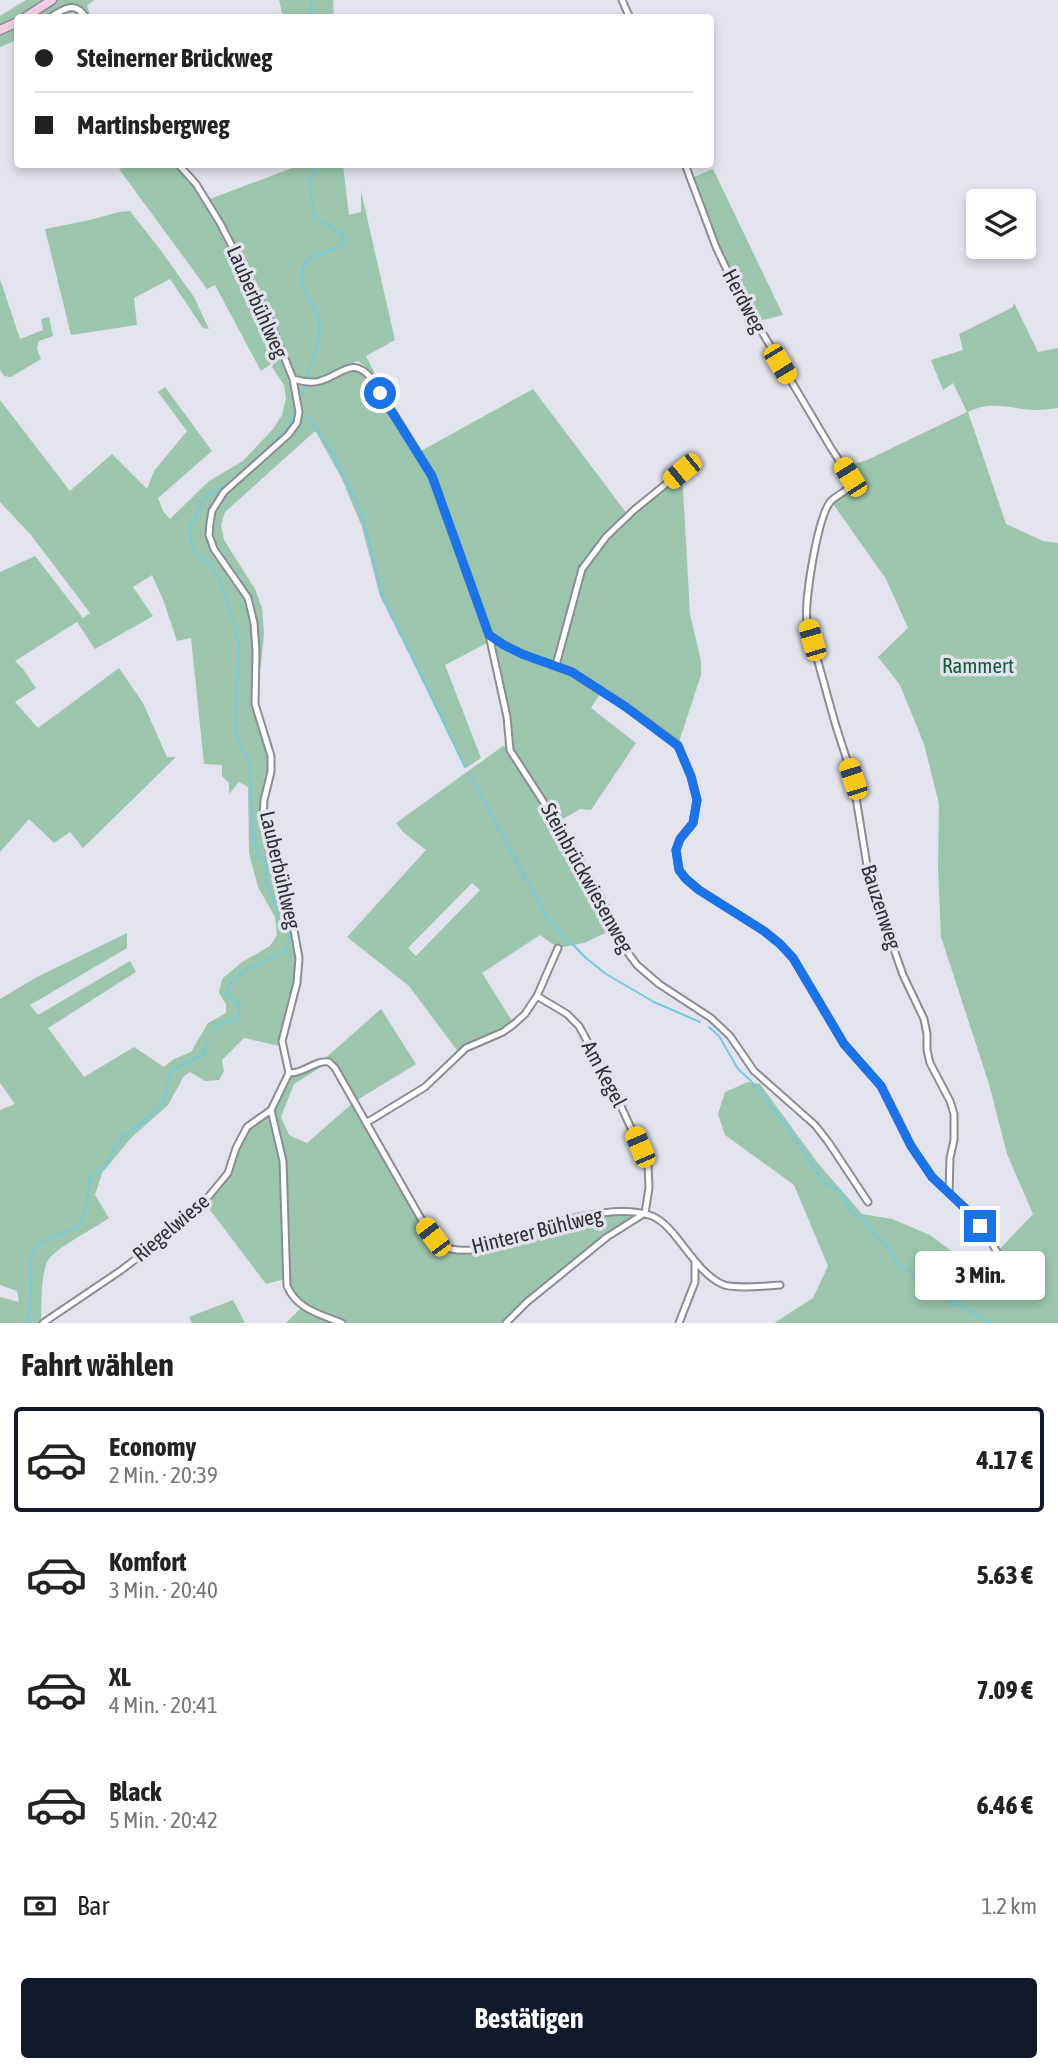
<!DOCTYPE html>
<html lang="de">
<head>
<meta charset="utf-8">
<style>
	:root { --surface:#fff; --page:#f6f6f6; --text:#222; --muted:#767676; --line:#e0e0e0; --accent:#111827 }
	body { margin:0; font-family:"Asap Condensed",sans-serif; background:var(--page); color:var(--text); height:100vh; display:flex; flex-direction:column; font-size:26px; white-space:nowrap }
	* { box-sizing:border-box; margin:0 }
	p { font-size:23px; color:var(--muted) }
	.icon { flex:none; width:38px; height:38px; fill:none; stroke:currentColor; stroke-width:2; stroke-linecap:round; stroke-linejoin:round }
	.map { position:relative; height:1323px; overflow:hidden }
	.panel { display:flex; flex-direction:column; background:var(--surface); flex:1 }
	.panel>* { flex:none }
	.top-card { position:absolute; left:14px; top:14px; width:700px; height:154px; border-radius:7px; box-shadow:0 4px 10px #0003; display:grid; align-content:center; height:154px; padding:0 21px; background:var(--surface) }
	.controls { position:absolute; left:966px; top:189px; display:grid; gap:14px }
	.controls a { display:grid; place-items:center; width:70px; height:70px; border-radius:7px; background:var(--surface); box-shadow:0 4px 10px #0003; font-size:35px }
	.end { position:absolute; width:32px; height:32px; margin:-16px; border:9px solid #1a73e8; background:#fff; box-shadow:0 0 0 4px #fff }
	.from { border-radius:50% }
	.bubble { position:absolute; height:49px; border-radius:7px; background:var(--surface); box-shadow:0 4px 10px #0003; font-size:23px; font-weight:700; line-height:49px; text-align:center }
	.car { position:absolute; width:21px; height:42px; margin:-21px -10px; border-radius:9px; box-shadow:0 0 5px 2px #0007; background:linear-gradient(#f5c518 24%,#345 0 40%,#f5c518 0 76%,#345 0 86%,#f5c518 0) }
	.top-card b { display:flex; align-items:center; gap:24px; height:66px; font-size:26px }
	.top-card b+b { border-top:2px solid var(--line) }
	.top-card i { width:18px; height:18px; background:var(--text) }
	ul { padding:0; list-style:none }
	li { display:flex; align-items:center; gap:21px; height:105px; margin:0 14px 10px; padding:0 7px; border:4px solid transparent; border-radius:7px }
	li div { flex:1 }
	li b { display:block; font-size:26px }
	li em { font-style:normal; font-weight:700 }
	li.on { border-color:var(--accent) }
	li>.icon { width:63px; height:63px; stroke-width:1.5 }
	h2 { padding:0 21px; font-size:32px; line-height:84px }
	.pay { display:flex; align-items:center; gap:18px; height:77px; padding:0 21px; font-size:26px }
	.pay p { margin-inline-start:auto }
	.primary-button { display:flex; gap:14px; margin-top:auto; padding:14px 21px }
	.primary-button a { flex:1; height:80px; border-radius:7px; background:var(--accent); color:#fff; font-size:28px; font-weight:700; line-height:80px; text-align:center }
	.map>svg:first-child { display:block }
</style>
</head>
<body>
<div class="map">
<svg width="1058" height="1323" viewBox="0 0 1058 1323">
	<rect width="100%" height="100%" fill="#e2e3ec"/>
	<path fill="#9bc6ad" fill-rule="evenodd" d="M26,0H94L87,6L91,17H81L74,13L66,14L60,17L18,18L17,40L0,47V16Z
		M279,0H333L334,17H283Z
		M130,165H174L199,192L266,316L277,344L276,353L271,364L261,371L215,285L207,289L119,169Z
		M300,165H343L349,215L361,212V191L395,340L366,356L386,396L366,367L358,361C336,369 309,394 290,369L262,293L210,199Z
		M713,169L783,315L755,322L719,246L692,178Z
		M130,211L162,252L194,297L209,329L203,328L170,279L134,298L137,325L71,335L45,229L90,220L119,212Z
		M0,279L20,339L43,330L41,319L49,317L53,336L39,341L37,349L41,359L11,377L4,376L0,370Z
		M1014,303L1038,352L1058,348V408C1050,409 1043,410 1035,410C1009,409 993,400 968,412L1006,524L1043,541L1058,543V1323H774L813,1298L828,1266L794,1185L725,1135L718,1114L725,1092L748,1082L760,1084L817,1162L862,1214L892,1219L930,1235L967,1263L997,1252L1033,1214L1007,1154L989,1084L941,937L938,869L939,804L924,744L900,685L878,657L908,628L886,579L831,501L852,484L843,464H854L867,460L967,412L953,383L943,390L931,360L963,350L959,334L1013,307Z
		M279,352C287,374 295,396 296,419L302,415L298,393V382C320,385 338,369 360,370L372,382L431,477L436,491L433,495L436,494L489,642L445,665L481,758L466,768L380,596L362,527L342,479L316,432H314L225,512L221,525L224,540L255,589L262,608L264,634L261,663L253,704L270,756V772L262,817L293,930L296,957L295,982L282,1026L279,1046L244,1038L222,1060L224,1071L219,1080L205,1081L190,1072L184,1076L168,1105L131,1138L102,1173L95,1195L109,1218C95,1228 53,1249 47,1262C40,1280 42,1304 41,1323H0V1297L19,1302L17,1291L0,1285V1110L15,1104L0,1083V999L37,977L127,933V948L30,1005L38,1015L130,961L136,972L48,1028L84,1077L134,1047L164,1067L174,1059L191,1052L208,1023L226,1013V1004L219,993L222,979L242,962L270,946L277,935L275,917L258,887L249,853L248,787L239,782L229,794V783L222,776V765L204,764L191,638L177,641L164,602L152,575L133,587L153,616L95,649L77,622L15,661L23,669L36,688L15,702L38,728L119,668L143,703L167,757H176L83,848L70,832L54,843L29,819L0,852V572L35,556L83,618L90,613L31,535L0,502V400L70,491L112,454L147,489L154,471L187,431L158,392L165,387L212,451L158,498L163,511L170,519L209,481L243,461L273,429L282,415L286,398L284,385L272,367Z
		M533,389L628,515L682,471L690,614L701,661V675L678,745L602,691L591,708L636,743L591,810L580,809L558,822L616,928L584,943L558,948L540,935L482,973L514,1024L459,1053L409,986L347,937L426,850L403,832L396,823L503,746L509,749L507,717L491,649L493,636L435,475L421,451ZM472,883L480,890L416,956L408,948Z
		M381,1009L416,1064L354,1102L424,1224L443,1247L471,1250L560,1223L618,1212L645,1213L607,1237L506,1323H286L302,1307L292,1298L285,1279L266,1284L204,1202L228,1173L247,1127L272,1110L286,1078L322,1061ZM329,1062L354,1102L307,1143L289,1135L281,1117L294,1084Z
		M233,1300L245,1323H192L189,1317Z"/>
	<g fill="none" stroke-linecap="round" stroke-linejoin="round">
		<path stroke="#76c8db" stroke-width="2" d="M311,18L312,0
			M306,379C311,362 323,338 319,320C314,303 300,293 302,274C303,270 303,266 305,263C315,252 334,253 344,243L343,235L314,216L309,181L319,164
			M300,402L305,385
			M307,416L327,444L361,510L382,595L465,767
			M249,466C258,458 287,431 291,423C293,418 293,411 295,406
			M470,775L547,918L586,958L606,974L654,1002L700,1022
			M709,1027L719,1036L738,1069L751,1081L791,1132L823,1182L838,1190L847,1202L850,1211L867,1222L868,1227L872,1230L877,1238L884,1242L902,1270L910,1271L926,1292L966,1308L990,1323
			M212,1033L221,1023L237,1019C243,1007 238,1001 227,995C226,971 269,962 286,950C296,926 275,909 268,888C265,879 267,870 265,860L259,857L255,844L252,827L250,764L239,744L235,728L239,642L219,578L211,565L195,554L191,542L190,528L203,500L206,496L229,484
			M28,1323C29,1310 31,1297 31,1285C31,1274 28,1263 33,1252C42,1232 77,1238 84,1216C86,1211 86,1205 87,1200C88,1191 91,1187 89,1179C99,1171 113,1163 112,1150L119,1143L123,1135L138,1127L162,1104L171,1073L175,1069L202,1055L208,1042"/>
		<defs>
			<path id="minor" d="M622,0L630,18
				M49,18C63,9 76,0 86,18
				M178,164L196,184L220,223L268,316L293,379L299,412L297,423L288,435L224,492L212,511L210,523L209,535L214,549L248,598L254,623L256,651L255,704L271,756V772L264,800L263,817L294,930L299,958L297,983L282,1041L289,1073L271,1110L283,1161L287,1286C297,1309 319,1314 342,1323
				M685,164L716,247L734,285L831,448L850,477L852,484C847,492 838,494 831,501C818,515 804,601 807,622L835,723L853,779L869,878L903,975L924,1019L927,1034V1050L930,1063L950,1101L954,1114V1140L950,1158L949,1193
				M293,379C301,381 311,384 320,381C344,374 352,355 373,380L432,476L489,635L507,717L510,750L575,851L607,909L628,953L637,965L659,984L711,1018L730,1036L754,1071L815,1125L829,1143L868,1202
				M489,635L504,645L522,654L572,672L626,707L678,745L691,777L697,800L693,823L680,839L676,850L679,870L686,879L699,890L764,931L780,944L793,958L844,1044L881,1086L911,1146L932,1177L969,1212L990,1240L1004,1264L1011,1289
				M556,665L582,569L606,537L634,510L682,471
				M289,1073C304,1074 314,1060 329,1062L335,1068L424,1224C439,1245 444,1252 471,1250C517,1236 603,1200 649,1215C660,1218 670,1229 677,1238C689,1253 704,1276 722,1284C731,1289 769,1286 780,1285
				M366,1123L425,1087L466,1048L503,1032L514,1024L525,1014L537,996
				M43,1323L120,1271L153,1246L204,1202L228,1173L236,1148L247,1127L271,1110
				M506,1323L527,1302L607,1237L645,1213L649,1188L648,1165L613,1089L579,1026L567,1014L537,996L558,948
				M679,1323L695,1282V1262"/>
			<path id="secondary" d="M24,18L52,0
				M0,30L18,22"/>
		</defs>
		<use href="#minor" stroke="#8b8c94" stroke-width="9"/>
		<use href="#secondary" stroke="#8b8c94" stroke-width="11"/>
		<use href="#minor" stroke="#fff" stroke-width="5"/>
		<use href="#secondary" stroke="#f3cde2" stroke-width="8"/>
	</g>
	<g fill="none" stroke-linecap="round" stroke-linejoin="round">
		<path stroke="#1a73e8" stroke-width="9" d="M380,393L432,476L489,635L504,645L522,654L572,672L626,707L678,746L691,776L697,800L693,823L680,839L676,850L679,870L686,879L699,890L764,931L780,944L793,958L844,1044L881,1086L911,1146L932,1177L969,1212L980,1226"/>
	</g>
	<g text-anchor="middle" stroke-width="7" stroke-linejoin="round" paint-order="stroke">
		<g font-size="21" fill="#2f3033" stroke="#e2e3ec">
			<text transform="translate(744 301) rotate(62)" y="7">Herdweg</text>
			<text transform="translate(257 302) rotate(66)" y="7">Lauberbühlweg</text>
			<text transform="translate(280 870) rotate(77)" y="7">Lauberbühlweg</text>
			<text transform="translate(587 878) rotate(61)" y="7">Steinbrückwiesenweg</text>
			<text transform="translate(881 907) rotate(72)" y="7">Bauzenweg</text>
			<text transform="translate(604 1074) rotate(62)" y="7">Am Kegel</text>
			<text transform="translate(171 1228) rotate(-40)" y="7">Riegelwiese</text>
			<text transform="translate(537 1231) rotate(-14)" y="7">Hinterer Bühlweg</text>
		</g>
		<g font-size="21" fill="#105e3c" stroke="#e2e3ec">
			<text x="978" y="673">Rammert</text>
		</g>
	</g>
</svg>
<div class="controls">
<a><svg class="icon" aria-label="layers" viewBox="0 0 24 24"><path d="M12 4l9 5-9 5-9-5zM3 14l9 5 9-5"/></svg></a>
</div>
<i class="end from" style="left:380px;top:393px"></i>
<i class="end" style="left:980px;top:1226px"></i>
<div class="bubble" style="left:915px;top:1251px;width:130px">3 Min.</div>
<i class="car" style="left:780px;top:364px;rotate:149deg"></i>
<i class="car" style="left:682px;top:471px;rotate:231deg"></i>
<i class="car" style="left:850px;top:477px;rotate:328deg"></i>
<i class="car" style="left:812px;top:640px;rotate:344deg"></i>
<i class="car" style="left:853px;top:779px;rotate:342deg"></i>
<i class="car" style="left:640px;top:1147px;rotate:337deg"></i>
<i class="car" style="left:433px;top:1237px;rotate:323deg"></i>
<div class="top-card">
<b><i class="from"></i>Steinerner Brückweg</b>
<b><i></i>Martinsbergweg</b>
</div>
</div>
<section class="panel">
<h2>Fahrt wählen</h2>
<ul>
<li class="on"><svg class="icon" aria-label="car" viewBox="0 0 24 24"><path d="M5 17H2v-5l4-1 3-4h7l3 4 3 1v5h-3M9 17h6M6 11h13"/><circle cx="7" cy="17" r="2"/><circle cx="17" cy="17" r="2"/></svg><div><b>Economy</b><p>2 Min. · 20:39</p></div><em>4.17 €</em></li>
<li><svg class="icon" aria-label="car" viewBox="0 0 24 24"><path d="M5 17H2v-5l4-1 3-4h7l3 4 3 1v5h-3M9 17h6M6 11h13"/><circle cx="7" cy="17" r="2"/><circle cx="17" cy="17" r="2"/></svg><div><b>Komfort</b><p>3 Min. · 20:40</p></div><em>5.63 €</em></li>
<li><svg class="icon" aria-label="car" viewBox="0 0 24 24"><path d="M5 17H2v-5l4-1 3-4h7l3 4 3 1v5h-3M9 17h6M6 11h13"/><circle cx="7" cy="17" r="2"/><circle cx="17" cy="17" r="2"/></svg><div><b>XL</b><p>4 Min. · 20:41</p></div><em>7.09 €</em></li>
<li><svg class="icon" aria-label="car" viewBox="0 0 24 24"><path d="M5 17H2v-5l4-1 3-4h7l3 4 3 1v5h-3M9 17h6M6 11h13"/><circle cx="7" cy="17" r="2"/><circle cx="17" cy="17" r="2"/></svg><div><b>Black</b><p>5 Min. · 20:42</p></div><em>6.46 €</em></li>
</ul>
<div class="pay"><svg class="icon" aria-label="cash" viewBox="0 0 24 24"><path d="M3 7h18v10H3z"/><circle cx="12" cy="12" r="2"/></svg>Bar<p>1.2 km</p></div>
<div class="primary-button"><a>Bestätigen</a></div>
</section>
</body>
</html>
